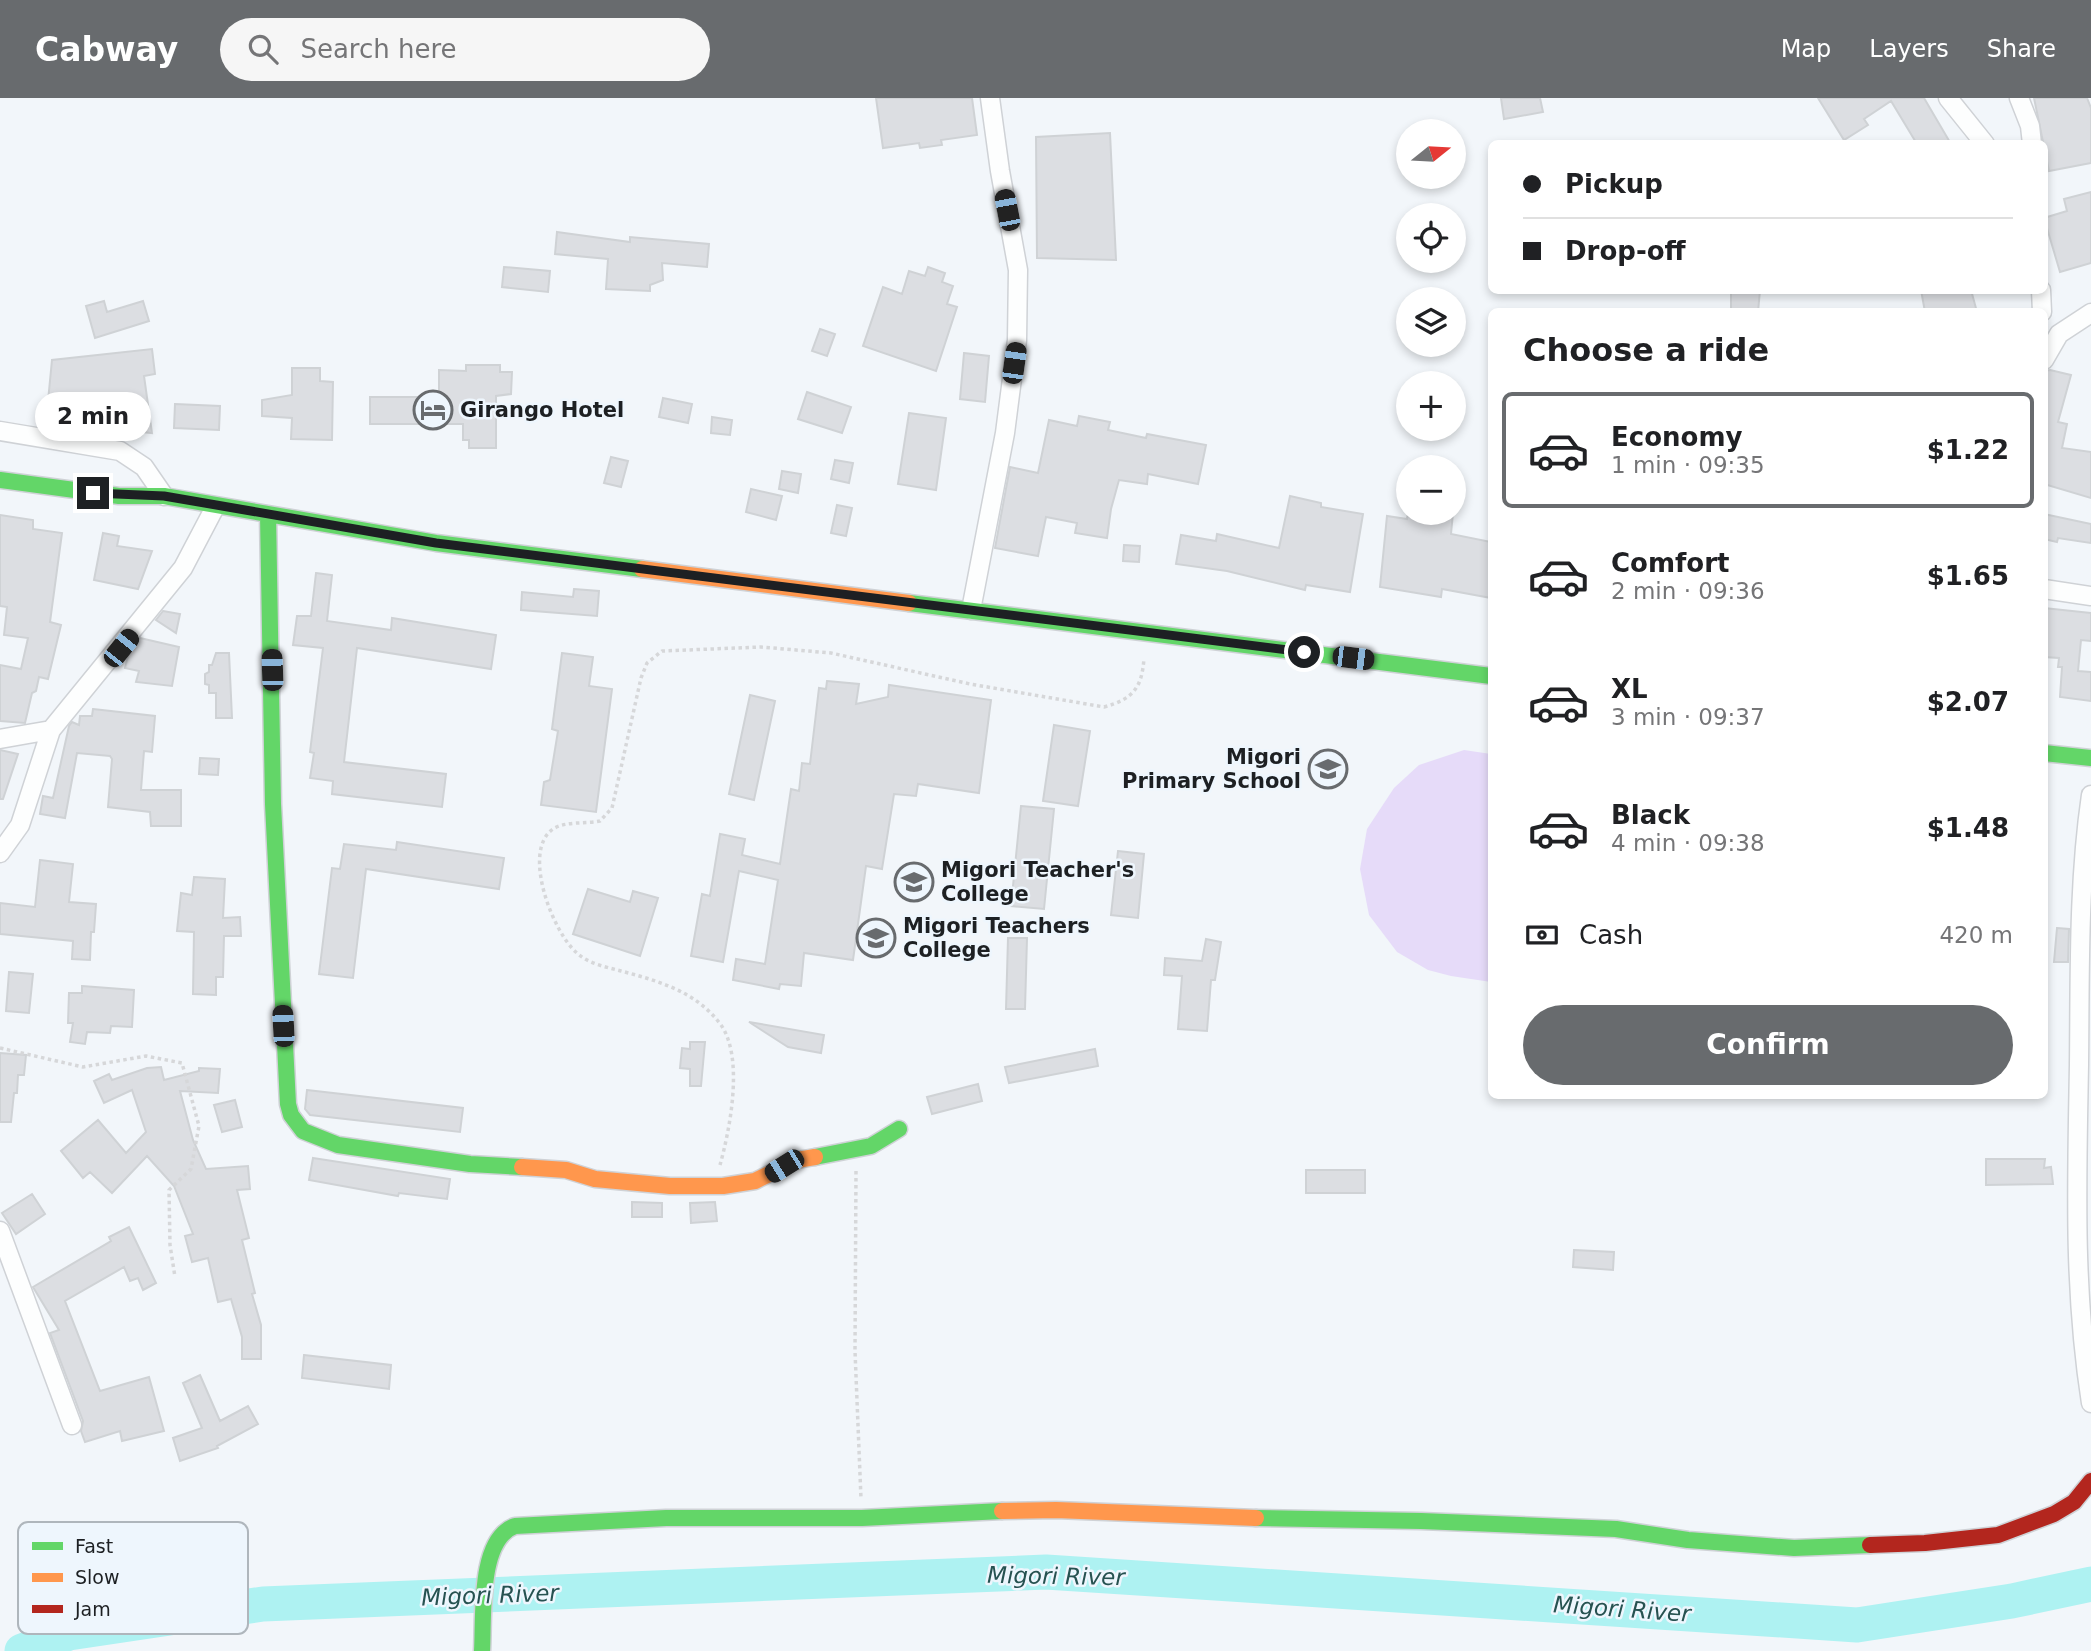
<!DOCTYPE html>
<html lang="en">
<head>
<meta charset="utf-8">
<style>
	:root { --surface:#fff; --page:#f6f6f6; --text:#202124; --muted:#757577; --line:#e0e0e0; --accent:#686b6e }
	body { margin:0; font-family:"DejaVu Sans",sans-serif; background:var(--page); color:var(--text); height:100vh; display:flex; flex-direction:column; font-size:26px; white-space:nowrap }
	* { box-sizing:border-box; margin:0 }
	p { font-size:23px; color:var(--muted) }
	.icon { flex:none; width:38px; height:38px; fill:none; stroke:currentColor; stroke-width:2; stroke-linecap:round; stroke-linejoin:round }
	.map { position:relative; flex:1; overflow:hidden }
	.panel { position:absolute; left:1488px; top:210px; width:560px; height:791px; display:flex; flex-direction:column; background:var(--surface); border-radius:10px; box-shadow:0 4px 10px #0003 }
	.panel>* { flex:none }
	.banner { position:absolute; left:1488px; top:42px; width:560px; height:154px; border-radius:10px; box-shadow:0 4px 10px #0003; display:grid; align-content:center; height:154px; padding:0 35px; background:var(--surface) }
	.needle { width:46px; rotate:72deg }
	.tools { position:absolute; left:1396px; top:21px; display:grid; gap:14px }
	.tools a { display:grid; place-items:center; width:70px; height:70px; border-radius:50%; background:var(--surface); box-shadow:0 4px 10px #0003; font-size:35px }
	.end { position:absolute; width:32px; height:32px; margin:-16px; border:9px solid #1d2023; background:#fff; box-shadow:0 0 0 4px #fff }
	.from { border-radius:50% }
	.bubble { position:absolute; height:49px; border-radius:24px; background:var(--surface); box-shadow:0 4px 10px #0003; font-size:23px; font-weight:700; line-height:49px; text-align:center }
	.car { position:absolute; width:21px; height:42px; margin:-21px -10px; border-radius:9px; box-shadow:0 0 5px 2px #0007; background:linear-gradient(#222 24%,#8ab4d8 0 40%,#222 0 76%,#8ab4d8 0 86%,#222 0) }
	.banner b { display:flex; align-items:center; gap:24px; height:66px; font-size:26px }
	.banner b+b { border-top:2px solid var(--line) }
	.banner i { width:18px; height:18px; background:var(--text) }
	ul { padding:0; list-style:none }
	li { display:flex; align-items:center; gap:21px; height:116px; margin:0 14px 10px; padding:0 21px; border:4px solid transparent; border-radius:10px }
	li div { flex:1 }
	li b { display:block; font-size:26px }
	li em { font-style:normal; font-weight:700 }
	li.selected { border-color:var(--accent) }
	li>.icon { width:63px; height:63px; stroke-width:1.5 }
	h2 { padding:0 35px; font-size:32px; line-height:84px }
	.pay { display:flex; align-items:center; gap:18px; height:77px; padding:0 35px; font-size:26px }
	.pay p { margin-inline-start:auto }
	.primary-button { display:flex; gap:14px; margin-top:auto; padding:14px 35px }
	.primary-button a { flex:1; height:80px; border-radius:42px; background:var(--accent); color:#fff; font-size:28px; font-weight:700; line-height:80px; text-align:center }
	header { display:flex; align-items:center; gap:42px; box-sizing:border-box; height:98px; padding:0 35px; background:var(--accent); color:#fff }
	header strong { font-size:33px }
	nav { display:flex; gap:38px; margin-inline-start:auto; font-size:24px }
	.search { width:490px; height:63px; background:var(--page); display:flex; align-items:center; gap:18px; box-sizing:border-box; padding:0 24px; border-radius:38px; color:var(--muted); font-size:26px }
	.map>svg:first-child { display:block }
</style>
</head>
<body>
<header>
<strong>Cabway</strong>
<div class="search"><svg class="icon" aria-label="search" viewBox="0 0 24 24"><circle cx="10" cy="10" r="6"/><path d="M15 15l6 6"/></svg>Search here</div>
<nav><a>Map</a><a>Layers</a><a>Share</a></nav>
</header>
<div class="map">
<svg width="2091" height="1553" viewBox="0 0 2091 1553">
	<rect width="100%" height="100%" fill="#f2f6fa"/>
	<path fill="#e6dbf9" d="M1464,652L1491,656V884L1451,878L1428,872L1397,854L1369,817L1360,771L1367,731L1394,690L1419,667Z"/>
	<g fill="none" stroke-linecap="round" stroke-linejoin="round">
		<path stroke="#aef2f2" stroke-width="35" d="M22,1553L69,1535L263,1506L1046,1474L1857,1527L2012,1503L2091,1486"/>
	</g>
	<path fill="#dcdee2" stroke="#cfd2d5" stroke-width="2" d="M876,0H972L977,37L941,42L942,47L920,50L919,45L883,50Z
		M1501,0H1540L1543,14L1504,21Z
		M1818,0H1924L1951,46H1917L1891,3L1864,21L1868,27L1844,42Z
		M2034,0H2087L2091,10V65L2049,73Z
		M1110,35L1116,162L1037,160L1036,39Z
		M2091,94V165L2060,174L2044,120L2067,113L2064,101Z
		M557,134L630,144V139L709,146L707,169L662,165L663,182L650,187V193L606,191L608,161L555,156Z
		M504,169L550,173L548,194L502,189Z
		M928,169L945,175L942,184L953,188L947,206L957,209L936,273L863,248L883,189L902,196L909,173L925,178Z
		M1731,192H1760L1758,214H1731Z
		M1921,192H1971L1977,214H1925Z
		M104,203L107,214L143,203L149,223L95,240L86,208Z
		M820,231L835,236L827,258L812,253Z
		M152,251L155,276L144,278L152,335L46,324L52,262Z
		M964,255L989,258L985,304L960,301Z
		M466,267H500V274H512L511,296L496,298V350H469V342H463V326H370V299H439V272L466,273Z
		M292,270H320V283L333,284L332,342L291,341L292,320L262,318V302L292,297Z
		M2050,272L2071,277L2058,324L2067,326L2062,350L2091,354V400L2044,386V273Z
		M807,294L851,309L842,335L798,321Z
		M663,300L692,306L688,325L659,319Z
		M175,306L220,308L219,332L174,330Z
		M909,315L946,320L936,392L898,386Z
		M1079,318L1110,324L1108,332L1146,340L1147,336L1206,347L1198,386L1148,376L1147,386L1119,382L1111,411L1107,440L1075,435L1077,425L1046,419L1038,458L995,450L1010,369L1038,375L1049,322L1077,328Z
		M712,319L732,322L730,337L711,335Z
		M611,359L628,363L621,389L604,385Z
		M835,362L853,365L849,385L831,381Z
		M782,373L801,376L798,395L779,391Z
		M751,391L782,398L776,422L746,414Z
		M1290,398L1321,405V409L1363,416L1350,494L1306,487L1305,492L1227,473L1176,466L1181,437L1216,443L1217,436L1279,450Z
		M837,407L852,410L846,438L831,435Z
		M1408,415H1453L1451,436L1491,444V500L1442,491L1441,499L1380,489L1387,418L1407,421Z
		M2044,416L2091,426V445L2058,440L2057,444L2044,441Z
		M0,417L33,422V431L62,435L50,524L61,527L48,581L39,579L36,593L32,595L25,625L0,623V567L21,571L28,540L4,537L7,509L0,508Z
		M103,435L119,438L117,448L152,453L138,491L94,482Z
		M1124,447L1140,448L1139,464L1123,463Z
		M316,475L332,477L327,523L391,532L392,520L496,537L491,571L357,550L344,664L446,676L442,709L332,696L333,683L310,680L314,655L310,654L323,550L293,547L297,518H311Z
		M574,491L599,493L597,518L521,512L522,494L573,499Z
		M2044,510L2091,515V543L2081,542L2078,573L2091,574V603L2060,599L2062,569H2058L2059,560L2044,559Z
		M163,513L180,516L176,535L156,522Z
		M140,540L179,549L172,588L136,584L139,573L125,570L129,555Z
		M216,555H229L232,620H216V595H209V587L205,586V576L209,574V567H212Z
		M562,555L593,559L589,588L612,591L596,714L541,707L544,684L550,682L558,633L552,631Z
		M827,583L859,586L856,606L888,599L889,587L991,602L979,695L918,686L916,698L894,696L882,771L866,768L853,862L804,855L801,888L780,886L779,891L733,882L736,861L765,866L778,782L739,773L723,864L691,858L702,796L710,798L720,736L745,741L742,757L780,766L791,691L799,693L802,665L810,666L819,590L826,591Z
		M750,597L775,603L754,702L729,696Z
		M93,611L155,618L152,654L144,653L141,692H181V728H151L150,714L108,709L112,661L110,658L77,655L65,720L40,716L43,698L53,700L69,628L72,624L79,627L80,618H92Z
		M1054,627L1090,633L1078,708L1043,703Z
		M0,652L18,656L3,701H0Z
		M200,660L219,661L218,677L199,676Z
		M1021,708L1054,711L1044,811L1011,808Z
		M397,744L504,760L499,791L366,771L353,880L319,876L332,770L340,771L344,746L396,752Z
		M1118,753L1144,756L1138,820L1111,817Z
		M40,762L73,766L69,804L96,806L94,834H91L90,862L72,861L73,843L0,836V805L35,809Z
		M194,779L225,781L223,820L240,819L241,838H224L223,879H216V897L193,896L194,834L177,833L181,795L192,797Z
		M588,791L630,804L633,793L658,800L640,858L573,836Z
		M2057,830L2069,831L2068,864H2054Z
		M1008,840H1027L1025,911H1006Z
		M1206,841L1221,844L1215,882H1211L1207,933L1178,931L1182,878L1164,877L1165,860L1202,863Z
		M9,874L33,876L29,915L6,913Z
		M82,888L134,892L132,929L111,928L110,935L87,934L85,946L70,944L73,925H68L69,895H82Z
		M749,924L824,937L821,955L788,949Z
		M690,944H705L701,988H690V971L680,970L682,950L690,951Z
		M1095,951L1098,968L1009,985L1005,969Z
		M0,955L26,957L24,977H18L17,995H14L11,1024H0Z
		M161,969L164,982L199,973V970L220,971L218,995L180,993L193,1042L206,1071L248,1068L250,1091L237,1092L249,1140L242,1142L255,1195L252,1196L261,1227V1261H242V1239L231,1201L218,1204L208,1160L192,1164L185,1138L193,1136L174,1088L147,1058L112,1095L90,1074L83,1080L61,1053L98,1022L126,1055L146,1034L132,992L104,1005L94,983L109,976L112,982L147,970Z
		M978,986L982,1003L932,1016L927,999Z
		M307,992L463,1010L460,1034L310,1017L305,1011Z
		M235,1002L242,1029L222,1034L214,1007Z
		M313,1060L450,1081L447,1101L399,1095L398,1098L309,1082Z
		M1986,1061H2045L2044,1070L2051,1069L2053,1086L1986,1087Z
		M1306,1072H1365V1095H1306Z
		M32,1096L45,1116L16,1136L2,1115Z
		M632,1104L662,1105V1119H632Z
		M715,1104L717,1123L691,1125L690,1105Z
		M129,1129L156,1185L143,1192L138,1180L130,1183L124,1169L65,1203L100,1293L149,1279L164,1333L122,1343L120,1333L85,1344L81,1333L83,1323L50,1235L59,1232L33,1189L111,1143L109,1139Z
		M1574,1152L1614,1154L1613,1172L1573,1169Z
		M304,1257L391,1267L389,1291L302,1280Z
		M200,1277L220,1323L248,1308L258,1326L217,1348L218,1350L180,1363L173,1340L202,1330L183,1285Z"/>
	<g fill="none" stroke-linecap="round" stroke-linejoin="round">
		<defs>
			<path id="street" d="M1948,0L1985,46
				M2019,0L2030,28L2032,46
				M2041,192L2042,214
				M2044,262L2059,236L2091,215
				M0,333L120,353L144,369L164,398
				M2044,491L2091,498
				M971,512L1005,335L1017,242L1018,172L1000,73L990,0
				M0,641L51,632
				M2091,697C2078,786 2080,877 2079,967C2077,1082 2073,1190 2091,1305
				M0,755L20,727L51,632L183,470L215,409
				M0,1133L72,1327"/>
			<path id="fast" d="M0,382L119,398H164L436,445L642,471
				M268,416L273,706L288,1006L291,1017L303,1033L338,1047L470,1066L522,1069
				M909,505L1491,578
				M2044,655L2091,660
				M815,1059L871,1048L899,1031
				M1256,1420L1421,1423L1616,1431L1688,1442L1794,1450L1870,1447
				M482,1553C484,1519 478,1441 515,1428L666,1420H862L1002,1413"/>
			<path id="slow" d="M642,471L909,505
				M522,1069L566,1072L595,1081L670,1088H723L755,1083L797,1062L815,1059
				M1002,1413L1056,1412L1256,1420"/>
			<path id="jam" d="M1870,1447L1925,1445L1998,1437L2054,1416L2074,1404L2091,1383"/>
		</defs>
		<use href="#street" stroke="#cfd2d6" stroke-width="21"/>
		<use href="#fast" stroke="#cfd2d6" stroke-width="19"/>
		<use href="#slow" stroke="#cfd2d6" stroke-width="19"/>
		<use href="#jam" stroke="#cfd2d6" stroke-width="19"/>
		<path stroke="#d6d7d9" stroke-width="3.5" stroke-dasharray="3.5 3.5" stroke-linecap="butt" d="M0,950L83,969L146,958L182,965L199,1028L191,1071L169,1092L170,1147L175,1179
			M720,1067C730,1031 744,960 721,927C697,894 659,883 621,873C606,869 589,866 577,855C553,835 521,753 553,731C565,723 586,726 600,723L612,710L641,580L647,565L662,553L761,549L831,555L970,586L1104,609C1133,601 1142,590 1144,560
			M856,1073L855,1253L861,1401"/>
		<use href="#street" stroke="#fdfefe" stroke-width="18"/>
		<use href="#fast" stroke="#63d668" stroke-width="16"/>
		<use href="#slow" stroke="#ff974d" stroke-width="16"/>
		<use href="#jam" stroke="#b3261e" stroke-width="16"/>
	</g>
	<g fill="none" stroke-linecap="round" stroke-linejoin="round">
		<path stroke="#1d2023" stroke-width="9" d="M93,395L164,398L436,445L1304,554"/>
	</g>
	<defs>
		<symbol id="hotel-ring" viewBox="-11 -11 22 22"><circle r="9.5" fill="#eef6fd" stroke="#686b6e" stroke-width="1.5"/><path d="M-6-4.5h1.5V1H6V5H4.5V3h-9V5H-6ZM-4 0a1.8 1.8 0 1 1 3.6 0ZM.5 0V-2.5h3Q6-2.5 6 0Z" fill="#686b6e"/></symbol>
		<symbol id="school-ring" viewBox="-11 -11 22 22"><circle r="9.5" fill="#eef6fd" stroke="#686b6e" stroke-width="1.5"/><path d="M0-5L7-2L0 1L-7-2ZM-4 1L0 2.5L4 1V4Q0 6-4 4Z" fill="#686b6e"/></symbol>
		<symbol id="university-ring" viewBox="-11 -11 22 22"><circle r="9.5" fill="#eef6fd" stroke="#686b6e" stroke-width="1.5"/><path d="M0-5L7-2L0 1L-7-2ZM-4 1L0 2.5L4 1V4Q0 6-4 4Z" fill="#686b6e"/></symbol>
	</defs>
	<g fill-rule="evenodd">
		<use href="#hotel-ring" x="411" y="290" width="44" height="44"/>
		<use href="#school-ring" x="1306" y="649" width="44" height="44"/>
		<use href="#university-ring" x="892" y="762" width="44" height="44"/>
		<use href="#university-ring" x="854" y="818" width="44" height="44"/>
	</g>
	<g text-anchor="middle" stroke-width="5" stroke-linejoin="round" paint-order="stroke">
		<g font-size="21" font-weight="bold" fill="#1d2023" stroke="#eef6fd" text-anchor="start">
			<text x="460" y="319">Girango Hotel</text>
			<text x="1301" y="666" text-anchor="end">Migori<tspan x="1301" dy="24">Primary School</tspan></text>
			<text x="941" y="779">Migori Teacher's<tspan x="941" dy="24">College</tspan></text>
			<text x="903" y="835">Migori Teachers<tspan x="903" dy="24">College</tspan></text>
		</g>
		<g font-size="23" font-style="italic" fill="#265251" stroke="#eef6fd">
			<text transform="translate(1056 1478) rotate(1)" y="8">Migori River</text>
			<text transform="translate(490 1497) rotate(-2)" y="8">Migori River</text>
			<text transform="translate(1622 1511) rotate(4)" y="8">Migori River</text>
		</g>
	</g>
	<rect x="18" y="1424" width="230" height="112" rx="10" fill="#eef6fd" stroke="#afb6bc" stroke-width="2"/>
	<rect x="32" y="1444" width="31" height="8" fill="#63d668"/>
	<rect x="32" y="1475" width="31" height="9" fill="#ff974d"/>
	<rect x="32" y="1507" width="31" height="8" fill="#b3261e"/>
	<g font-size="19" fill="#1d2023">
		<text x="75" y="1455">Fast</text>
		<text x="75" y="1486">Slow</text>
		<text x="75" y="1518">Jam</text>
	</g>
</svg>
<div class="tools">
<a><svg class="needle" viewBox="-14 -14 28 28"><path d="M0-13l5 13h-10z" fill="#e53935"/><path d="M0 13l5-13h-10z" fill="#757577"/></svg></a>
<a><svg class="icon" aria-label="locate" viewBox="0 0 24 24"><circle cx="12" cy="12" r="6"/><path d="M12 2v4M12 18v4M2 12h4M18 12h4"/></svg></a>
<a><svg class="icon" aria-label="layers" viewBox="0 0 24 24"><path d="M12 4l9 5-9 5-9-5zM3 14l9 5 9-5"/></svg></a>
<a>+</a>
<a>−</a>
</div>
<i class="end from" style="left:1304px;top:554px"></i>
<i class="end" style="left:93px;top:395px"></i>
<div class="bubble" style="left:35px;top:294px;width:116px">2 min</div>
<i class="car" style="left:1007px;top:112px;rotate:349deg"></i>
<i class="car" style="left:1014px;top:265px;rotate:8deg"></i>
<i class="car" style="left:121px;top:550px;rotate:39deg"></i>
<i class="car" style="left:1353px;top:560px;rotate:97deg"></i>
<i class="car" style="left:272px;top:572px;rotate:358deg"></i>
<i class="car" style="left:283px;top:928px;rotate:357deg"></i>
<i class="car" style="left:784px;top:1068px;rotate:238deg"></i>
<div class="banner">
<b><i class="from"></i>Pickup</b>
<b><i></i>Drop-off</b>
</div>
<section class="panel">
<h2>Choose a ride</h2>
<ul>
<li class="selected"><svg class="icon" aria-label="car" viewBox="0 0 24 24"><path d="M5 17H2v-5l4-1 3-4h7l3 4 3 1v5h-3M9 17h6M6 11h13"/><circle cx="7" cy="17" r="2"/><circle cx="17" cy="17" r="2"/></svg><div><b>Economy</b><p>1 min · 09:35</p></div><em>$1.22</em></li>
<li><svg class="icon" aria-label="car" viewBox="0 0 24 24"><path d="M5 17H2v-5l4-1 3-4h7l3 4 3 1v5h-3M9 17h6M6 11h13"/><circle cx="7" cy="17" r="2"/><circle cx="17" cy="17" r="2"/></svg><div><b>Comfort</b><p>2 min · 09:36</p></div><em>$1.65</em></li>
<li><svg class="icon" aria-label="car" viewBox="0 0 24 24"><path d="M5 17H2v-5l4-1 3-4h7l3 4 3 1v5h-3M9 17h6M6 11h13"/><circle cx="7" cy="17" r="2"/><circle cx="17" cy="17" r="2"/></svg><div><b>XL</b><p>3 min · 09:37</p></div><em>$2.07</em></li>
<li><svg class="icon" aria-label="car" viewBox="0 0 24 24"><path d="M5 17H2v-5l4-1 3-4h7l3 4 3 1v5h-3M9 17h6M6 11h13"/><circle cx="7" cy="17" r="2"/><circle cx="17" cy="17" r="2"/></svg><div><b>Black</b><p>4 min · 09:38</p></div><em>$1.48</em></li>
</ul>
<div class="pay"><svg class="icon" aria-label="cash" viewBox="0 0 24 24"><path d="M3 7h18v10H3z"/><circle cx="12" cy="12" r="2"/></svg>Cash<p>420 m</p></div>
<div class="primary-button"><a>Confirm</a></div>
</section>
</div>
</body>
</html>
